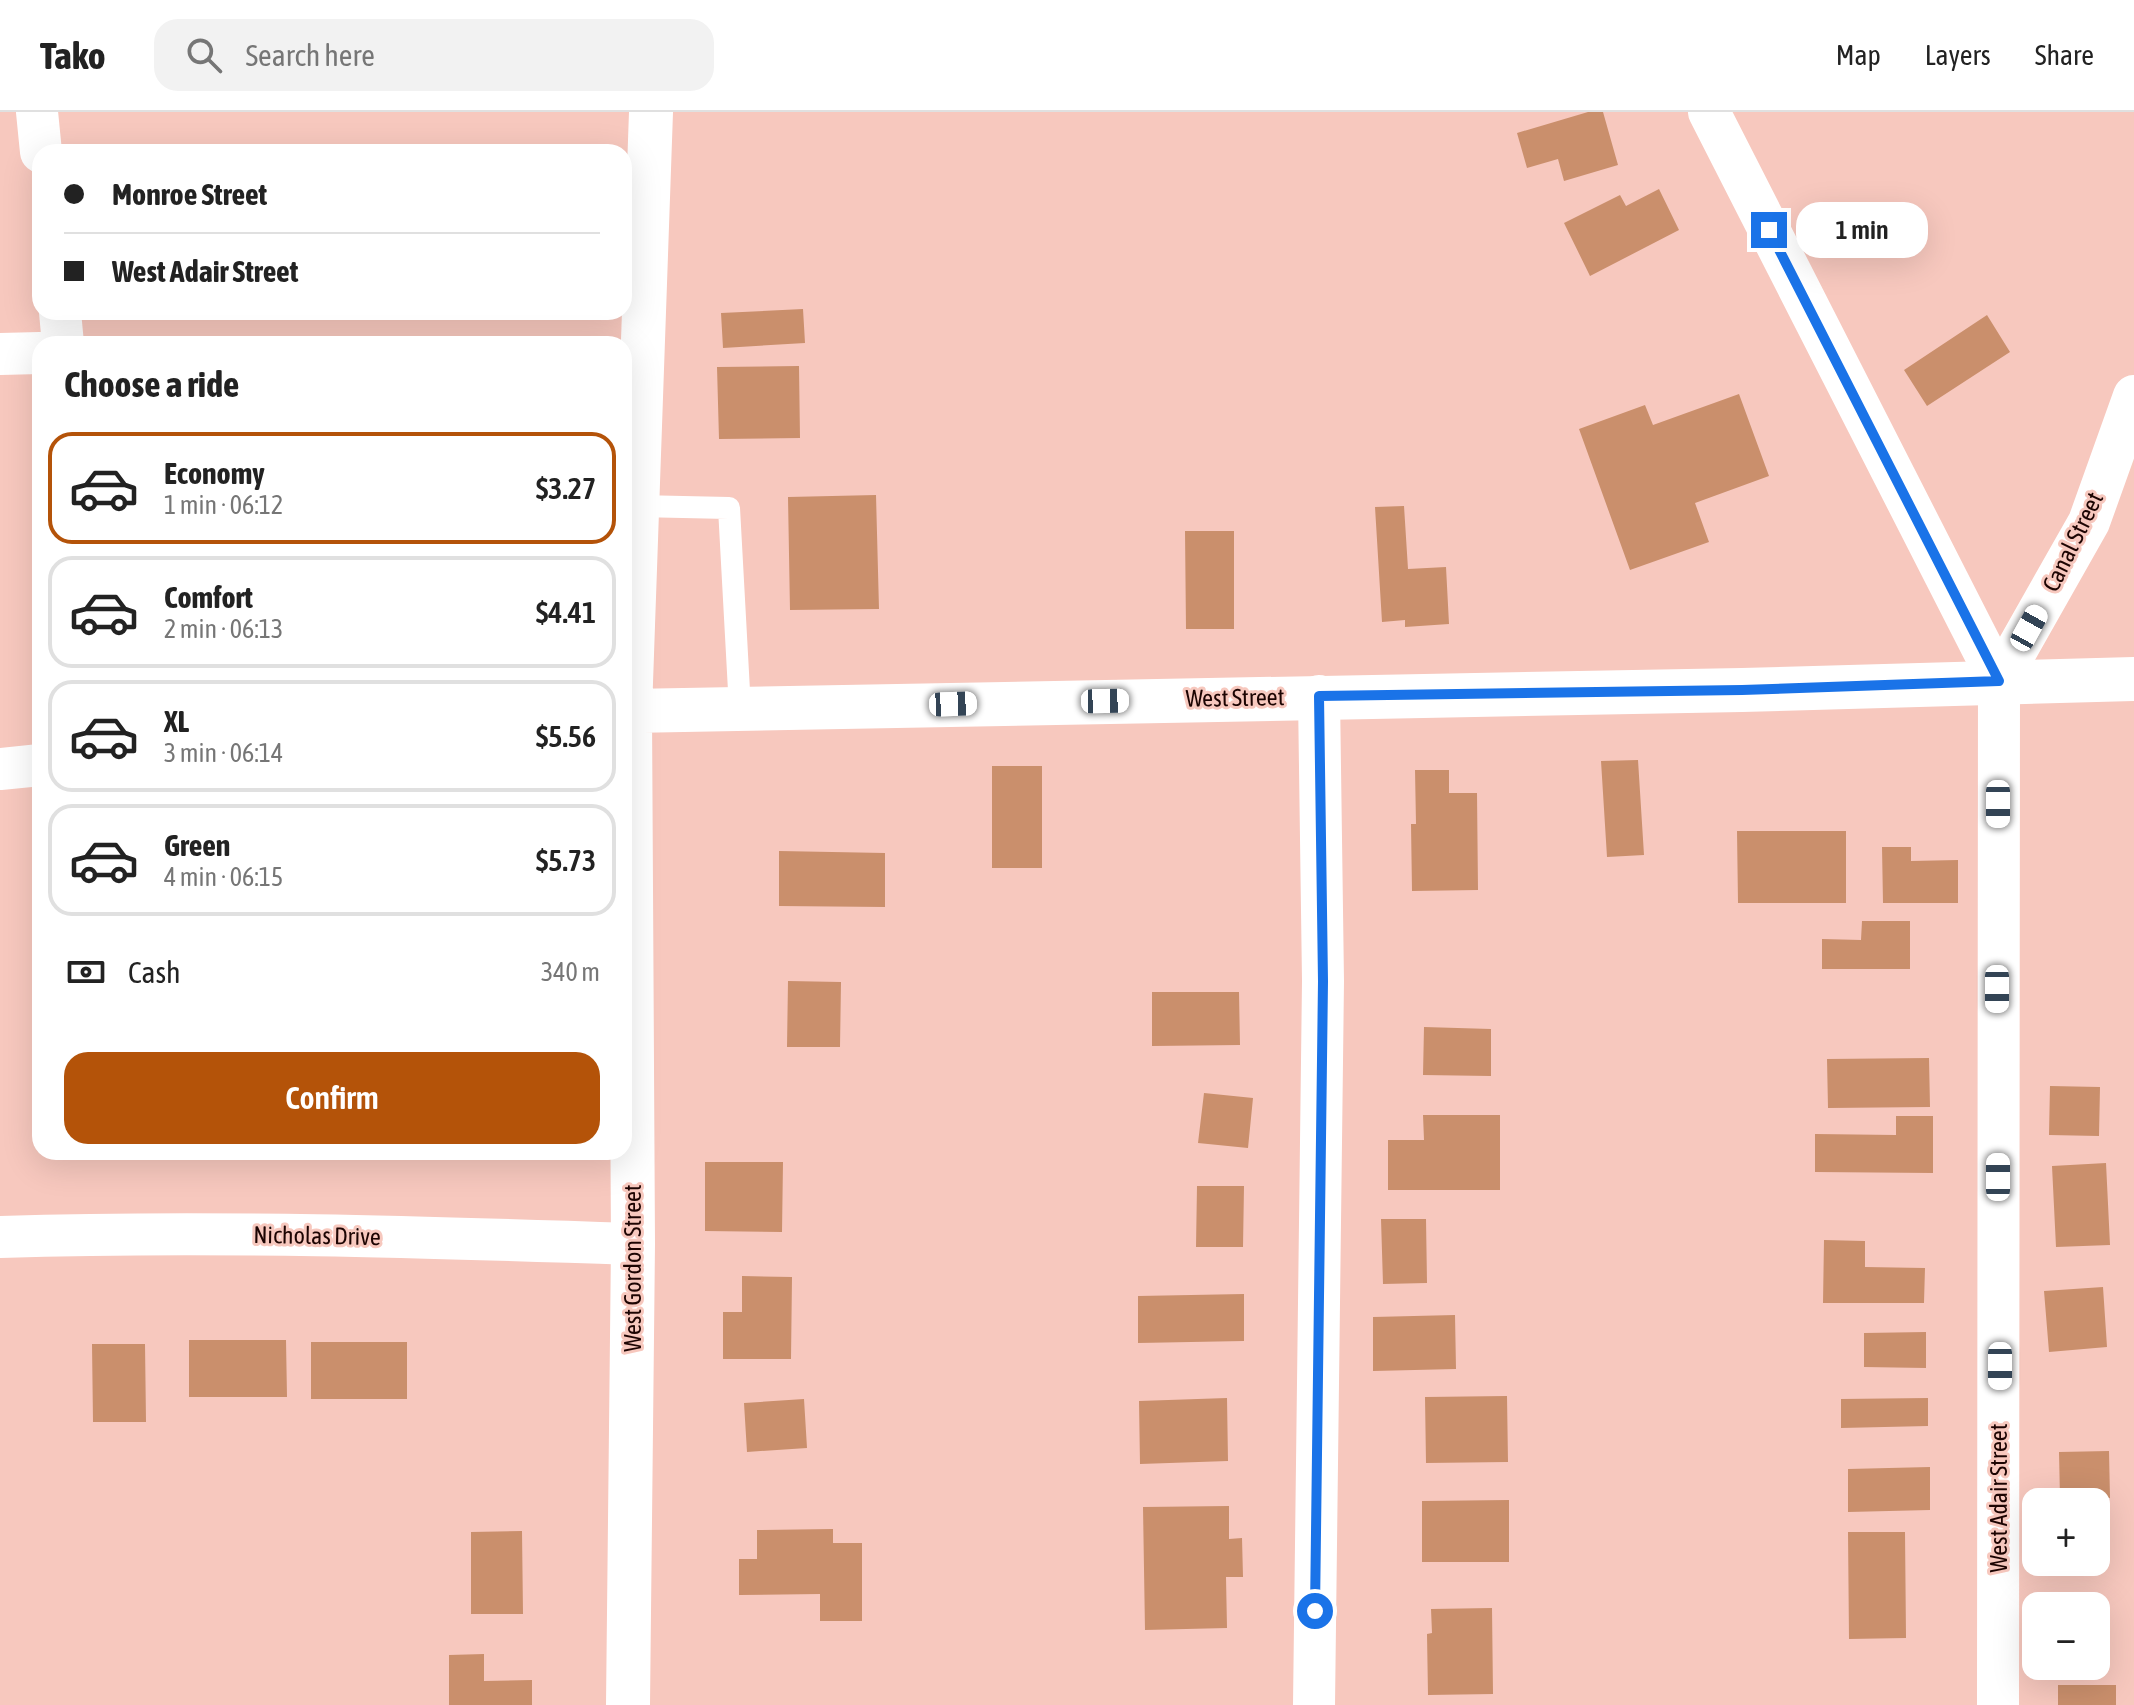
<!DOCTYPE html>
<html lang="en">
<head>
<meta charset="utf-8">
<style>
	:root { --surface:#fff; --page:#f2f2f2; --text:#222; --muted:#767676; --line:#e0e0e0; --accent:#b45309 }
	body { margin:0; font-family:"Asap Condensed",sans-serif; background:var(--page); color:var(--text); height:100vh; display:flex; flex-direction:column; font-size:30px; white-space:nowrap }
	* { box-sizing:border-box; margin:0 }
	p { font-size:26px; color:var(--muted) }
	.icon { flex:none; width:44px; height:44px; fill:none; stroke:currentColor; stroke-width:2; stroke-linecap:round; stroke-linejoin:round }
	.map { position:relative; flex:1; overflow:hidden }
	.details { position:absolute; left:32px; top:224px; width:600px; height:824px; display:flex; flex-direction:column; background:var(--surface); border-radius:24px; box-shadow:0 8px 32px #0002 }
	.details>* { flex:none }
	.guide { position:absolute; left:32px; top:32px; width:600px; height:176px; border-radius:24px; box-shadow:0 8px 32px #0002; display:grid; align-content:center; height:176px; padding:0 32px; background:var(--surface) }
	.buttons { position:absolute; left:2022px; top:1376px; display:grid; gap:16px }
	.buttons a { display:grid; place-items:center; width:88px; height:88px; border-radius:16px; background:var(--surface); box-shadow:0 8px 32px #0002; font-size:40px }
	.end { position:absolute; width:36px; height:36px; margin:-18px; border:10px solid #1a73e8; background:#fff; box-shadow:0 0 0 4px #fff }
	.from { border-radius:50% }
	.bubble { position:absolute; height:56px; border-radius:24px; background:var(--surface); box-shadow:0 8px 32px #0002; font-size:26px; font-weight:600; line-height:56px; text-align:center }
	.car { position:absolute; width:24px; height:48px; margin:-24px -12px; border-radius:10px; box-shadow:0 0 6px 2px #0007; background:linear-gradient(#fff 24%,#345 0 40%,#fff 0 76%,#345 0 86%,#fff 0) }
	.guide b { display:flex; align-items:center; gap:28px; height:76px; font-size:30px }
	.guide b+b { border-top:2px solid var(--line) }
	.guide i { width:20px; height:20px; background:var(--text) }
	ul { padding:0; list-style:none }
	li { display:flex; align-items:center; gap:24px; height:112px; margin:0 16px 12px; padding:0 16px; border:4px solid var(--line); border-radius:24px }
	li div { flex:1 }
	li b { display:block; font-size:30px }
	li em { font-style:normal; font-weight:600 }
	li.current { border-color:var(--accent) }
	li>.icon { width:72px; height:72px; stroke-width:1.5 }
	h2 { padding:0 32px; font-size:36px; line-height:96px }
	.pay { display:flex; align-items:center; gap:20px; height:88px; padding:0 32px; font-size:30px }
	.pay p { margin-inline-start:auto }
	.cta { display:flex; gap:16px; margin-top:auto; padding:16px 32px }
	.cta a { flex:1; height:92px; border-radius:24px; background:var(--accent); color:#fff; font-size:32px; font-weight:600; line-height:92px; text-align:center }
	header { display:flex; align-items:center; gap:48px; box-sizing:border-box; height:112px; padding:0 40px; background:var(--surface); border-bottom:2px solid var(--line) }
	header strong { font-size:38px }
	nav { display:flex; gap:44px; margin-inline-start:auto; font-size:28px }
	.search { width:560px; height:72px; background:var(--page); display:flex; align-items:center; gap:20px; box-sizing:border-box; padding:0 28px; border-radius:24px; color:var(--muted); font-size:30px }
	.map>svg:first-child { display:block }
</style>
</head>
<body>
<header>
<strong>Tako</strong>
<div class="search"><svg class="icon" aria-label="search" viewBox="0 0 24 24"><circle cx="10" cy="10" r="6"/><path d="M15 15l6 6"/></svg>Search here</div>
<nav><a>Map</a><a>Layers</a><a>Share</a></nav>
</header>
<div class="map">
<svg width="2134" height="1593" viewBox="0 0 2134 1593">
	<rect width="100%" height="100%" fill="#f7c8be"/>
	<path fill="#ca8f6c" d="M1588,0H1603L1618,53L1564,69L1558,47L1527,56L1517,21Z
		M1659,77L1679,118L1590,164L1564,111L1620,83L1626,94Z
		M803,197L805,231L723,236L721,201Z
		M1987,203L2010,240L1927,294L1904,258Z
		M799,254L800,326L719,327L717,255Z
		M1739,282L1769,364L1695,391L1709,430L1630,458L1579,317L1645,293L1653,313Z
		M876,383L879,497L790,498L788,385Z
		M1404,394L1408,457L1446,455L1449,512L1405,515V508L1382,510L1375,395Z
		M1185,419H1234V517H1186Z
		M1638,648L1644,743L1607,745L1601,649Z
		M992,654H1042V756H992Z
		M1415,658H1449V681H1477L1478,778L1412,779L1411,712H1416Z
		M1737,719H1846V791H1738Z
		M1882,735H1911V749L1958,748V791H1883Z
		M779,739L885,741V795L779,794Z
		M1862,809H1910V857H1822V827L1861,828Z
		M788,869L841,870L840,935H787Z
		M1152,880H1239L1240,933L1152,934Z
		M1424,915L1491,917V964L1423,963Z
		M1929,946L1930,995L1828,996L1827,947Z
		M2050,974L2100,975L2099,1024L2049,1023Z
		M1204,981L1253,986L1248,1036L1198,1031Z
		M1423,1003H1500V1078H1388V1028H1424Z
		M1896,1004H1933V1061L1815,1060V1022L1896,1023Z
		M705,1050H783L782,1120L705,1119Z
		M2106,1051L2110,1133L2056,1135L2052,1054Z
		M1197,1074H1244L1243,1135H1196Z
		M1381,1107H1426L1427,1171L1383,1172Z
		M1824,1128L1865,1129V1155L1925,1156L1924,1191H1823Z
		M742,1164L792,1165L791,1247H723V1200H742Z
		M2103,1175L2107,1235L2049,1240L2044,1179Z
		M1244,1182V1229L1138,1231V1184Z
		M1455,1203L1456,1257L1373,1259V1205Z
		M1926,1220V1256L1864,1255V1221Z
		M189,1228H286L287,1285H189Z
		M311,1230H407V1287H311Z
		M92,1232H145L146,1310H93Z
		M1507,1284L1508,1350L1426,1351L1425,1285Z
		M1227,1286L1228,1349L1140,1352L1139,1289Z
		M1928,1286V1314L1841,1316V1287Z
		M804,1287L807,1336L747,1340L744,1291Z
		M2109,1339L2110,1386H2060L2059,1340Z
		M1930,1355V1398L1848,1400V1357Z
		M1509,1388V1450H1422V1389Z
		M1229,1394V1427L1242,1426L1243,1465H1226L1227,1516L1145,1518L1143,1395Z
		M833,1417V1431H862V1509H820V1482L739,1483V1447H757V1418Z
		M522,1419L523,1502H471V1420Z
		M1848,1420H1905L1906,1526L1849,1527Z
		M1492,1496L1493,1582L1428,1583L1427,1522L1432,1521L1431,1497Z
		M484,1542V1569L532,1568V1593H449V1543Z
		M2058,1573H2116V1593H2058Z"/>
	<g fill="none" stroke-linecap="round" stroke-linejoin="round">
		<path stroke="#fff" stroke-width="22" d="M637,394L729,396L740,597"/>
		<path stroke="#fff" stroke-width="42" d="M37,0L41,40
			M1709,0L1999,569L1998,1593
			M60,200L63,232
			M0,242L40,241
			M1999,569L2089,410L2134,284
			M0,657L40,653
			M0,1125C211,1118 422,1125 633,1132
			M1314,1593L1323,869L1319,584"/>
		<path stroke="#fff" stroke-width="44" d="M630,599L1742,578L2134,567
			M628,1593L633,1132L630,599L651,0"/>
	</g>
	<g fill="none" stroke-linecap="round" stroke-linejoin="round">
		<path stroke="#1a73e8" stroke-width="10" d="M1315,1499L1323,869L1319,584L1742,578L1999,569L1769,118"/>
	</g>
	<g text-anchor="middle" stroke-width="6" stroke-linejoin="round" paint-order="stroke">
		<g font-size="24" fill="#1c0402" stroke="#f7c8be">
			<text transform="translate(2073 430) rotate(-64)" y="8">Canal Street</text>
			<text transform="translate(1235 586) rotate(-1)" y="8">West Street</text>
			<text transform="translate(317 1124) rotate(1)" y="8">Nicholas Drive</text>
			<text transform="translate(633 1156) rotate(-90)" y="8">West Gordon Street</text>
			<text transform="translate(1999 1386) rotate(-90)" y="8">West Adair Street</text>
		</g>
	</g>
</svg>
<div class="buttons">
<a>+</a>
<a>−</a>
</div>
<i class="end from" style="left:1315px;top:1499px"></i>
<i class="end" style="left:1769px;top:118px"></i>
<div class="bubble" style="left:1796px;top:90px;width:132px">1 min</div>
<i class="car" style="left:2029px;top:516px;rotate:29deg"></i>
<i class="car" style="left:1105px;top:589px;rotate:89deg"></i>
<i class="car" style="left:953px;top:592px;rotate:88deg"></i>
<i class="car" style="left:1998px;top:692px;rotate:180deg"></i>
<i class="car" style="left:1997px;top:877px;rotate:180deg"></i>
<i class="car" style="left:1998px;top:1065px;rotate:0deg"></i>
<i class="car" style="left:2000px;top:1254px;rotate:180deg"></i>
<div class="guide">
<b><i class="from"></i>Monroe Street</b>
<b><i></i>West Adair Street</b>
</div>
<section class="details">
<h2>Choose a ride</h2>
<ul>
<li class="current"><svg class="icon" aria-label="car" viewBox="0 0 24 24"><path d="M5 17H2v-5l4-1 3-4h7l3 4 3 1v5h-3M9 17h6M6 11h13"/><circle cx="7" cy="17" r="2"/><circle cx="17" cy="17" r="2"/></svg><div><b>Economy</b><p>1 min · 06:12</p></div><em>$3.27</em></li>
<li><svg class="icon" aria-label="car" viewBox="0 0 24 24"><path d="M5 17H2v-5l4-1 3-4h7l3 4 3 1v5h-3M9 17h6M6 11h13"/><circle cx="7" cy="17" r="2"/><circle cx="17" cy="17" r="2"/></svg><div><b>Comfort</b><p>2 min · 06:13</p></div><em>$4.41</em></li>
<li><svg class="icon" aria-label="car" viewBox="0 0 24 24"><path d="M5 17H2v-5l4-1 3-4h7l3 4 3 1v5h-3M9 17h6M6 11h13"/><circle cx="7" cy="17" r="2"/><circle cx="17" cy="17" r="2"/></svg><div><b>XL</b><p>3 min · 06:14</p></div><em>$5.56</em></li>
<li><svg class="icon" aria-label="car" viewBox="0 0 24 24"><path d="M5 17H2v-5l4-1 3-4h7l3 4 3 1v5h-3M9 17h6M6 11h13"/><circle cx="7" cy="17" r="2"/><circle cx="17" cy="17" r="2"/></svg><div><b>Green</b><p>4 min · 06:15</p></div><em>$5.73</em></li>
</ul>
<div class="pay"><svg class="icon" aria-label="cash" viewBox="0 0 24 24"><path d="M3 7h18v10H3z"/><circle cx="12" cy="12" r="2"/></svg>Cash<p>340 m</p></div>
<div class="cta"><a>Confirm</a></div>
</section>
</div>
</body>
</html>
